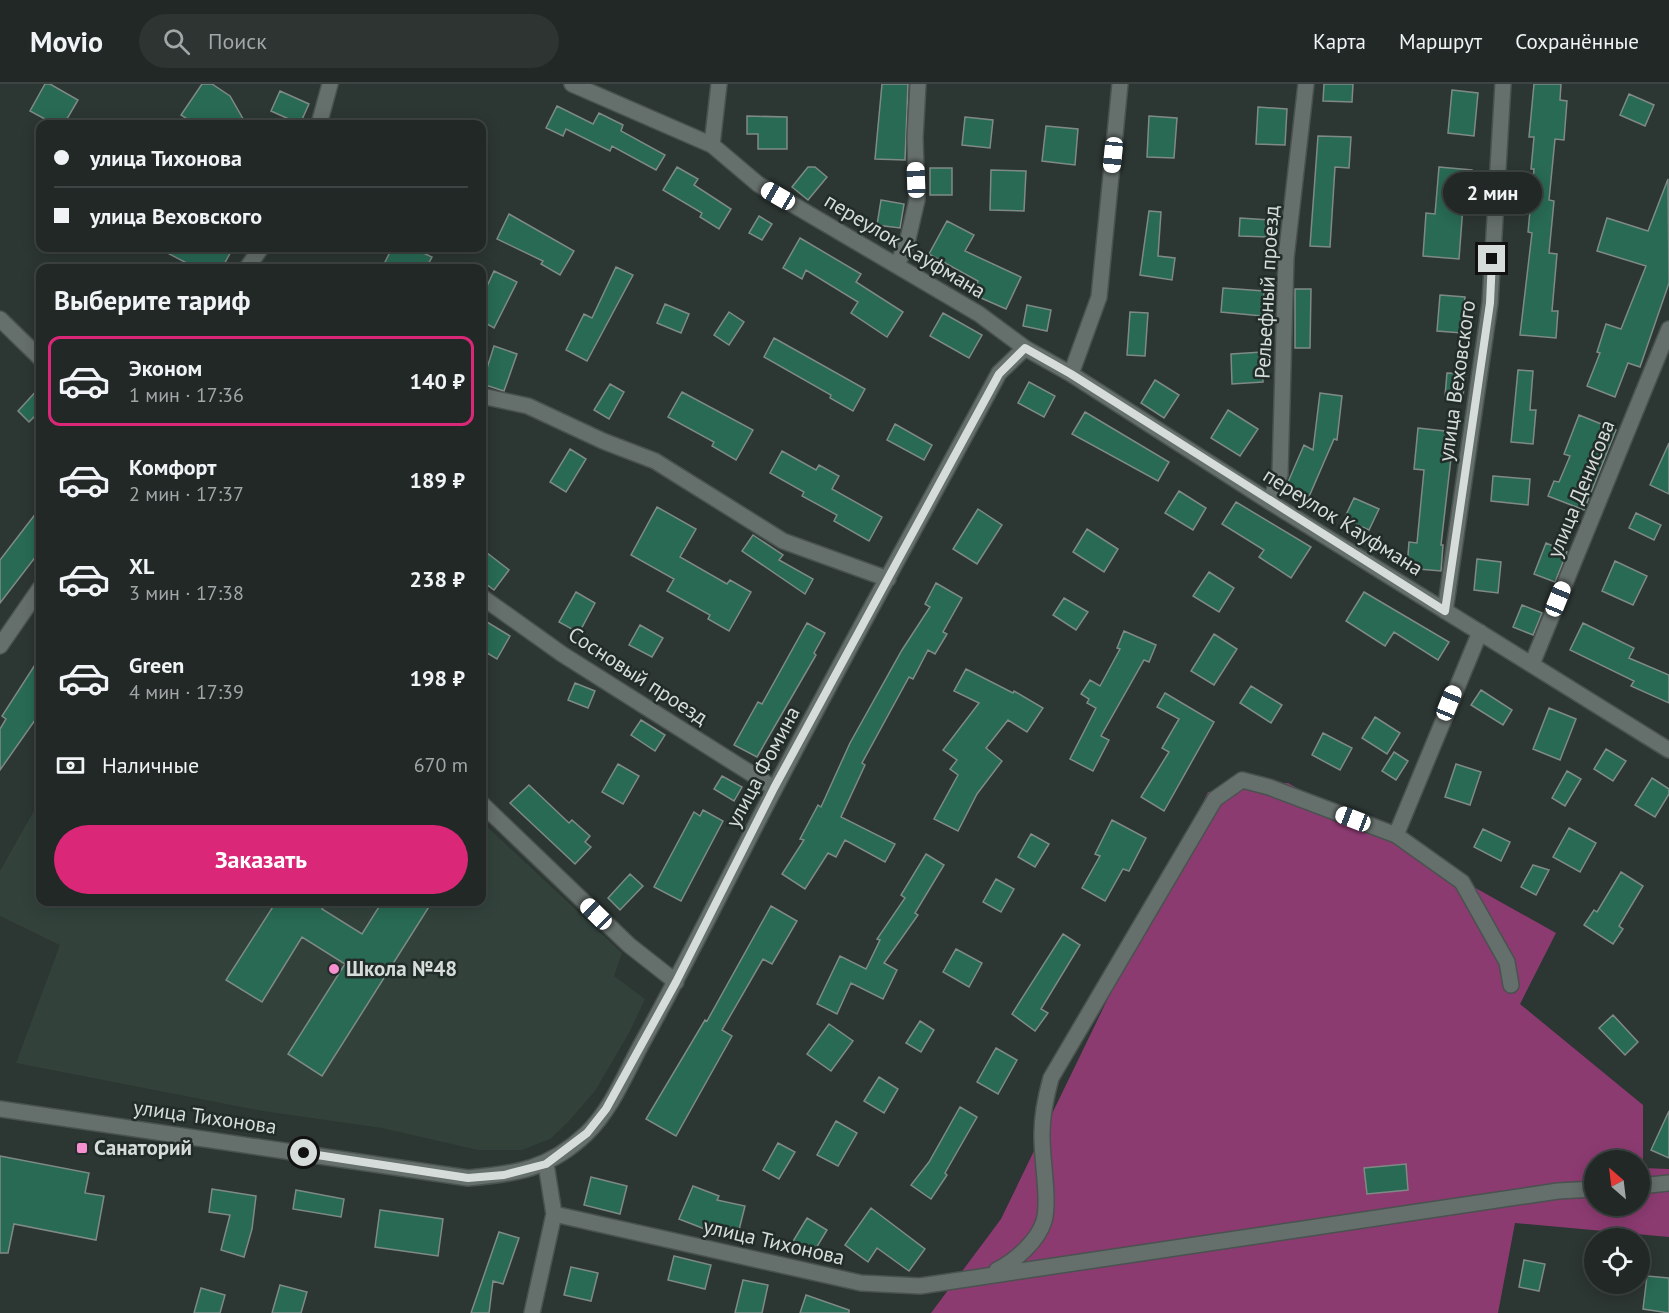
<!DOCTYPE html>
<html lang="ru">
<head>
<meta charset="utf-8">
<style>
	:root { --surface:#212826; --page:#2d3432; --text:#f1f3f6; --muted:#a2a6a7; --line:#3e4443; --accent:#db2777 }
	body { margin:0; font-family:"PT Sans",sans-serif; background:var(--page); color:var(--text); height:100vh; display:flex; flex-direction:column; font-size:22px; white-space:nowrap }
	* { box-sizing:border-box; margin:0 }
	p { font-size:20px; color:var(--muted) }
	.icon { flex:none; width:33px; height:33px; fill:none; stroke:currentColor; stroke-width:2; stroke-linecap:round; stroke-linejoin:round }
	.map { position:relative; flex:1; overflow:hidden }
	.sheet { position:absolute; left:36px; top:180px; width:450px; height:642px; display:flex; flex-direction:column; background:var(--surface); border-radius:12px; box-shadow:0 3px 15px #0003,0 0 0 2px var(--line) }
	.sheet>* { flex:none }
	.top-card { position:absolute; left:36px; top:36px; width:450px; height:132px; border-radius:12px; box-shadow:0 3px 15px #0003,0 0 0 2px var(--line); display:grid; align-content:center; height:132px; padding:0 18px; background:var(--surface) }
	.needle { width:39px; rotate:332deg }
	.tools { position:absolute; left:1584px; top:1066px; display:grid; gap:12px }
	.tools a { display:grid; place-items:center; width:66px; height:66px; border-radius:50%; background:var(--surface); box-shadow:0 3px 15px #0003,0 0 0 2px var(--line); font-size:30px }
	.end { position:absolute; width:27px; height:27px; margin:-14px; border:8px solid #d6dcd9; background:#111; box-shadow:0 0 0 3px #111 }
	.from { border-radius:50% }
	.bubble { position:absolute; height:42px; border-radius:21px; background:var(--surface); box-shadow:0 3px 15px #0003,0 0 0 2px var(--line); font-size:20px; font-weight:800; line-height:42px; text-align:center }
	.car { position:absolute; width:18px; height:36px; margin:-18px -9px; border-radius:8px; box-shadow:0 0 4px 2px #0007; background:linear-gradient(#fff 24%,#345 0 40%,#fff 0 76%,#345 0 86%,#fff 0) }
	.top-card b { display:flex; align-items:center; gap:21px; height:57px; font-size:22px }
	.top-card b+b { border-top:2px solid var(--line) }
	.top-card i { width:15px; height:15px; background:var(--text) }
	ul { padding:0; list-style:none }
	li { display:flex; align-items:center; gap:18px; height:90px; margin:0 12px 9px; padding:0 6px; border:3px solid transparent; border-radius:12px }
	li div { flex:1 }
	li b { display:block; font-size:22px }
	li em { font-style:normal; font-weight:800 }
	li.on { border-color:var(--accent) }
	li>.icon { width:54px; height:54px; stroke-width:1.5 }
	h2 { padding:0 18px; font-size:27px; line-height:72px }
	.pay { display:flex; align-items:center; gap:15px; height:66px; padding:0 18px; font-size:22px }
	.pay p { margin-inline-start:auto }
	.action { display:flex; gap:12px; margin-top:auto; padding:12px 18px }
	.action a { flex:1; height:69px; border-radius:36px; background:var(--accent); color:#fff; font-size:24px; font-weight:800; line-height:69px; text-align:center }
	header { display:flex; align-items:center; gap:36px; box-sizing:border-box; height:84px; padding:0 30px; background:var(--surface); border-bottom:2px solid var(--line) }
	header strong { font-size:28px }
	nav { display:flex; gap:33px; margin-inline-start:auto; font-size:21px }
	.search { width:420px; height:54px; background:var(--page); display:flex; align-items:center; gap:15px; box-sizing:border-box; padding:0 21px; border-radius:33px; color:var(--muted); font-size:22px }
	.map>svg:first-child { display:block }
</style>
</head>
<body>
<header>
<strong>Movio</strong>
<div class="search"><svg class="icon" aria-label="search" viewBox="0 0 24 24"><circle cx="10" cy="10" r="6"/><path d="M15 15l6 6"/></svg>Поиск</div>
<nav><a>Карта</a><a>Маршрут</a><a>Сохранённые</a></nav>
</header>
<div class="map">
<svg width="1669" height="1229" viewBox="0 0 1669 1229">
	<rect width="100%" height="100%" fill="#2c3632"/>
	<path fill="#32423b" d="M40,716V818H482V738L622,869L614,892L645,915L630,947L595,1007L567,1039L550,1055L522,1066H478L382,1044L263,1027L16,979L60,861L0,832V787Z"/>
	<path fill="#8c3b71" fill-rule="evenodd" d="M1288,699L1556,849L1520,920L1643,1021V1084L1669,1085V1153L1515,1139L1498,1229H931L1001,1135L1208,708ZM1594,1077H1640V1122H1594Z"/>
	<path fill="#286a54" stroke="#7f8a86" stroke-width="1.5" d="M45,0H50L78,16L64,40H54L30,27Z
		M202,0H212L230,12L246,40H195L181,31Z
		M882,0H908L905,76L875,75Z
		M1324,0H1353L1352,18L1323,17Z
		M1534,0H1561L1560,16L1567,17L1564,56L1555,55L1549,116L1554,117L1549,169L1557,170L1552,227H1558L1556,254L1520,251L1532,149L1528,148L1534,85H1531L1534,53H1529Z
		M1452,6L1478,9L1474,52L1448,49Z
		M280,7L309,20L300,40L271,27Z
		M1629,10L1654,21L1645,42L1620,31Z
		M557,22L593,40L599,29L623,41L621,47L665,71L656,86L612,62L610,67L566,45L563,52L546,44Z
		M1258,23L1287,25L1285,61L1256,60Z
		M747,32L787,33V65H758V50H747Z
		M1149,32L1177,34L1174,74L1147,73Z
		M965,33L993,36L990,64L962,61Z
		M1046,42L1078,45L1075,81L1042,77Z
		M1318,52L1351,53L1349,84L1335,83L1330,163L1310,162Z
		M677,83L698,95L694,101L731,125L719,145L700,133L702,129L663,106Z
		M808,83H815L827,93L808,116L792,103Z
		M1439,83L1472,86L1469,123L1463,122L1459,175L1423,172L1426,129L1435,130Z
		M930,84H952V111H930Z
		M991,86L1026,87L1024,127L990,126Z
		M1668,95L1669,199L1640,283L1628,279L1615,313L1587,302L1600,269L1597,268L1606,240L1621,245L1646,182L1597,167L1607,134L1648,147Z
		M881,116L904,120L900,144L877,141Z
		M1149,127L1161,128L1158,172L1175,174L1172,196L1140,191Z
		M509,130L574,167L560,191L541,180L543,177L497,155Z
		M759,132L772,140L762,156L749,149Z
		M1240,134L1270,136L1269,153L1239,152Z
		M947,137L974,151L965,167L1021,193L1006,225L972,210L978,197L929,170Z
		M800,154L861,190L856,198L903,228L887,253L851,229L858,218L806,186L802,195L783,184Z
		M158,164H233L222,184H196Z
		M392,164H412L432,173L426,184H382Z
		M616,183L633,191L587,277L566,266L584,230L592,234Z
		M494,187L517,198L494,244L482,237V213Z
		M1223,204L1264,207L1262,232L1221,228Z
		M1295,205H1311L1310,264H1295Z
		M1440,211L1465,213L1462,249L1437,247Z
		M665,220L689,230L681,249L657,239Z
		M1027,221L1051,226L1047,247L1023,242Z
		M729,228L744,238L729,261L714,251Z
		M1130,228L1148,229L1145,272L1127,271Z
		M943,229L982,251L969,274L930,252Z
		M774,254L865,305L853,327L830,314L831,311L764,273Z
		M494,262L517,270L504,307L482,300Z
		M1262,268L1263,298L1232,300L1231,270Z
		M1518,286L1533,287L1530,326H1536L1533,360L1511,358Z
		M1447,289L1465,290L1463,313L1445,312Z
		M1155,296L1179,311L1164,334L1141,319Z
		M1029,298L1055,312L1044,333L1018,319Z
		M610,300L624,308L609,335L594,326Z
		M40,303V327L29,338L18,327Z
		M682,308L753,346L736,376L712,362L714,358L668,333Z
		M1320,309L1342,312L1337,356L1334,355L1308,415L1285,405L1304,361L1313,366Z
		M1228,326L1258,345L1240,372L1211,354Z
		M1085,328L1169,378L1158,397L1072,350Z
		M1579,331L1616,346L1584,426L1548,412L1554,397L1559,398L1570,372L1564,370Z
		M895,340L932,361L924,376L887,356Z
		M1418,344L1454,348L1441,461H1443L1441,487L1407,484L1409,458L1417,459L1424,386L1414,385Z
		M1669,359V410L1650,401Z
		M570,365L586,375L566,408L550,398Z
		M782,367L816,386L819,381L839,392L832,405L882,433L869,457L834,437L837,431L802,412L804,408L770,389Z
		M1493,392L1530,395L1528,421L1491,417Z
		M1179,407L1206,424L1193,446L1165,429Z
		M1354,414L1379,425L1369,446L1344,435Z
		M1236,418L1311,463L1291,494L1259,473L1264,466L1222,440Z
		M657,423L696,445L680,473L727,500L730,496L751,508L729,547L708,535L710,531L667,507L674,495L631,471Z
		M40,424V467L0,519V476Z
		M978,425L1002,441L977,480L953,465Z
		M1636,429L1661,441L1654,456L1629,444Z
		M1087,445L1118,465L1104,488L1073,468Z
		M753,451L783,471L779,476L813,495L805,510L742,467Z
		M1546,459L1567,468L1555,498L1534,490Z
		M482,465L509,486L494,506L482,497Z
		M1477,475L1501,478L1498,509L1474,506Z
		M1615,477L1647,492L1633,521L1602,507Z
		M1209,488L1234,504L1219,528L1193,512Z
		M936,499L962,514L943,548L947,550L935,570L928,566L913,595L909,593L862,679L865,681L841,733L895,760L885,778L845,756L836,773L828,769L805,805L782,790L804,756L800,755L818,721L821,723L850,659L902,566L930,523L925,520Z
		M576,508L595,519L579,549L559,538Z
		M1364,508L1449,558L1438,576L1394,548L1385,562L1346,537Z
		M1064,514L1088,528L1076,546L1053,531Z
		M1522,521L1542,529L1533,551L1513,543Z
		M482,535L510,552L497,575L482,566Z
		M807,539L825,549L814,569L816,571L757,673L734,661L758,618L762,620Z
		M1583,539L1634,564L1629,574L1669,591V619L1631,602L1634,597L1570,566Z
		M640,541L663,554L652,573L629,561Z
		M1124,547L1156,561L1149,578L1144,576L1101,652L1109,656L1093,687L1070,675L1096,624L1087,619L1089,615L1081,610L1090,596L1100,602L1120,565L1117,564Z
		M1214,550L1237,565L1214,601L1191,587Z
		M40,573V629L0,686V645L6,635L2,632Z
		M966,585L1013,609L1014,607L1043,624L1027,648L1008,636L986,664L1002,677L977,710L958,747L934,735L958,691L950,685L957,676L943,666L979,619L954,607Z
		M575,599L595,607L588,624L568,616Z
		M1251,602L1282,621L1271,639L1240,619Z
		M1481,606L1512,626L1503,641L1471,621Z
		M1165,609L1214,638L1164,727L1141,713L1169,668L1162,664L1179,635L1157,623Z
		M1549,624L1576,635L1560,676L1533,665Z
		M1375,633L1400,649L1387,670L1362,654Z
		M641,636L665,651L655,667L631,651Z
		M1323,649L1352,664L1340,686L1312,671Z
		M1606,665L1626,677L1613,697L1594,685Z
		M1394,668L1408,677L1396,696L1382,687Z
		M618,680L639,692L623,720L602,708Z
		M1456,680L1481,688L1470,721L1445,713Z
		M1567,687L1581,695L1565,722L1552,714Z
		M722,692L742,703L734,717L714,705Z
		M1652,694L1669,705V710L1655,733L1635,721Z
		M529,701L569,739L572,736L590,752L585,758L591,763L575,780L510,719Z
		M703,726L723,737L681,817L654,803L694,728L700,732Z
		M1112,736L1146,754L1129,787L1123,785L1105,817L1082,804L1100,772L1095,770Z
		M1569,744L1596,759L1580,788L1553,773Z
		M1483,745L1510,758L1501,777L1474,763Z
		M1031,750L1049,760L1035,783L1018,773Z
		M926,770L944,781L915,829L918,831L884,879L897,886L883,915L851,899L837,930L817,920L840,872L866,885L880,856L877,855L905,814L901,811Z
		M1533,781L1549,786L1536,811L1521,803Z
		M1621,788L1643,802L1619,842L1623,845L1613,860L1584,841L1594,826L1597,828Z
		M630,790L643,802L620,826L608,814Z
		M996,795L1014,805L1001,828L983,818Z
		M276,818H327L322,825L362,850L382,818H432L322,992L288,970L345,880L302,853L262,918L226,896Z
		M771,822L797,837L772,880L763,875L722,946L732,952L676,1052L646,1035L705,936L707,937Z
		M1063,850L1080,861L1041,925L1048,929L1035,947L1012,930Z
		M956,865L982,879L969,903L943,888Z
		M1613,931L1638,958L1625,971L1599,944Z
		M920,937L934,946L921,968L906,959Z
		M829,940L853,957L831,987L807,970Z
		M996,964L1017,976L998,1010L977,998Z
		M879,993L898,1005L884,1029L864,1017Z
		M960,1023L977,1033L945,1089L947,1091L931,1115L911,1101L929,1078Z
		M1669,1027V1074L1651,1066Z
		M836,1037L857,1049L838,1082L817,1071Z
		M778,1059L795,1068L779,1095L763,1086Z
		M0,1072L89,1089L85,1109L104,1112L96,1156L14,1140L8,1169H0Z
		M1406,1080L1408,1106L1367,1110L1364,1084Z
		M591,1093L627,1102L620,1130L584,1121Z
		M693,1102L719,1112L717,1116L745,1122L737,1154L715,1149L679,1135Z
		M212,1105L256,1112L252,1145L244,1173L221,1166L230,1131L209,1128Z
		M296,1106L344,1115L341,1133L293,1125Z
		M871,1124L925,1165L909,1187L877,1164L868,1178L845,1161Z
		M380,1126L443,1135L438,1172L375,1163Z
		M807,1134L827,1146L812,1171L792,1159Z
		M499,1148L519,1154L503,1200L493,1197L489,1229H471Z
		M674,1172L711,1181L705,1205L668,1196Z
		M1524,1176L1545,1180L1539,1207L1519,1203Z
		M571,1183L598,1189L591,1217L564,1211Z
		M1647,1192L1669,1194V1229L1643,1225Z
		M743,1196L768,1201L762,1229H735Z
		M280,1201L307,1208L301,1229H272Z
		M201,1204L225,1211L220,1229H194Z
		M806,1211L849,1226V1229H800Z"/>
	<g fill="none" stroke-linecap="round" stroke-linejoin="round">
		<defs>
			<path id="minor" d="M572,0L712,61L758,100L979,230L1025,264L1071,290L1270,418L1669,666
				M319,40L330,0
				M712,61L719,0
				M897,181L907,159L917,116L915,54L918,0
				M247,184L261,164
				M0,235L40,274
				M1071,290L1099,213L1120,0
				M482,312L528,322L603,357L655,377L783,457L888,495
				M1270,418L1280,390L1286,174L1306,0
				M482,513L562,570L774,704
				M1445,527L1490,219L1503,0
				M0,562L40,504
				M1532,580L1669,245
				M482,720L629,861L676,898
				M1396,751L1480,548
				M0,1025L468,1094C516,1090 549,1085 586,1050C611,1026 625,991 641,961C676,898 708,834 741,770C823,608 913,449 999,289L1025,264
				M1640,1102L1669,1099
				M554,1130L861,1199L920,1202L1558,1107L1594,1105
				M997,1186C1015,1177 1038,1157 1044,1137C1050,1116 1041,1072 1042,1049C1042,1030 1046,1012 1051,994L1215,715L1242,696L1269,703L1396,751L1462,798L1507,878L1511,901
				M532,1229L554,1130L546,1080"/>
		</defs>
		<use href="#minor" stroke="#4a524f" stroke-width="18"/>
		<use href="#minor" stroke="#656f6b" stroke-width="15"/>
	</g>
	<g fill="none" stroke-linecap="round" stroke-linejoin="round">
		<path stroke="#d6dcd9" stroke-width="8" d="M304,1069L468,1094L504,1091L546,1080L587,1049L606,1025L676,898L774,704L999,290L1025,264L1071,290L1445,527L1490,219L1492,175"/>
	</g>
	<g fill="#f690d1" stroke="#222c28" stroke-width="2">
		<circle cx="334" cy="885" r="6"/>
		<rect x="76" y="1058" width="12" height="12" rx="3"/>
	</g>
	<g text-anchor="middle" stroke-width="5" stroke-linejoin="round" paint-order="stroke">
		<g font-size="21" fill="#d6dcd9" stroke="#222c28">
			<text transform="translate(905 162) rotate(31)" y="7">переулок Кауфмана</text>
			<text transform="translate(1267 208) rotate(-87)" y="7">Рельефный проезд</text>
			<text transform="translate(1457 297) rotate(-82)" y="7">улица Веховского</text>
			<text transform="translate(1581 405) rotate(-68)" y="7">улица Денисова</text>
			<text transform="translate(1343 438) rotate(32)" y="7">переулок Кауфмана</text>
			<text transform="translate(638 592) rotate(33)" y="7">Сосновый проезд</text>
			<text transform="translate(763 683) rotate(-62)" y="7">улица Фомина</text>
			<text transform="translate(205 1033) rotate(8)" y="7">улица Тихонова</text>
			<text transform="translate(774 1158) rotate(13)" y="7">улица Тихонова</text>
		</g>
		<g font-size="21" font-weight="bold" fill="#d6dcd9" stroke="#222c28" text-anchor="start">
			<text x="346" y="892">Школа №48</text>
			<text x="94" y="1071">Санаторий</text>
		</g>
	</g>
</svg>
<div class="tools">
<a><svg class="needle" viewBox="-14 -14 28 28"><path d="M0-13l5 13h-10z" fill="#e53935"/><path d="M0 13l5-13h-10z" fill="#a2a6a7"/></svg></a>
<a><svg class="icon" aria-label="locate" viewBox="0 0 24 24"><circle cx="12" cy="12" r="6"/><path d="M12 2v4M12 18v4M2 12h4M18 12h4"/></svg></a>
</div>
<i class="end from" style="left:304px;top:1069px"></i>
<i class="end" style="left:1492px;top:175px"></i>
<div class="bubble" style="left:1443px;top:88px;width:99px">2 мин</div>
<i class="car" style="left:1113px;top:71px;rotate:186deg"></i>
<i class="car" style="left:916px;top:96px;rotate:358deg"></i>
<i class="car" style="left:778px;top:112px;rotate:300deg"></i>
<i class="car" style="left:1558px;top:515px;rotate:22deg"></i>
<i class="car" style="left:1449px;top:619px;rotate:22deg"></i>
<i class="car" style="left:1353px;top:735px;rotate:291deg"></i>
<i class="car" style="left:596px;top:830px;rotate:314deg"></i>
<div class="top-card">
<b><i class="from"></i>улица Тихонова</b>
<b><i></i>улица Веховского</b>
</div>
<section class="sheet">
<h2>Выберите тариф</h2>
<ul>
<li class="on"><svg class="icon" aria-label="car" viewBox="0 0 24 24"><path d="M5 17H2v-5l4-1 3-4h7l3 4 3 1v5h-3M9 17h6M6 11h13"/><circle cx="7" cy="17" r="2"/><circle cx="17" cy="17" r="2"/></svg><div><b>Эконом</b><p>1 мин · 17:36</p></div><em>140 ₽</em></li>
<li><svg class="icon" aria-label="car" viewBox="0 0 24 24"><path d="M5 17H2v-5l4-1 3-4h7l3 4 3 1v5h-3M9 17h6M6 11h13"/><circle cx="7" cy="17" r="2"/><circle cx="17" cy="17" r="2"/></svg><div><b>Комфорт</b><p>2 мин · 17:37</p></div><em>189 ₽</em></li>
<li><svg class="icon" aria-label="car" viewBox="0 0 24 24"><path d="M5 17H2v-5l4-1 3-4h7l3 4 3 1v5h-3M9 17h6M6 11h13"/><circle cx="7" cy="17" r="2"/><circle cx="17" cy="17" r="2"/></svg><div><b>XL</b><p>3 мин · 17:38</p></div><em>238 ₽</em></li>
<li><svg class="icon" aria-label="car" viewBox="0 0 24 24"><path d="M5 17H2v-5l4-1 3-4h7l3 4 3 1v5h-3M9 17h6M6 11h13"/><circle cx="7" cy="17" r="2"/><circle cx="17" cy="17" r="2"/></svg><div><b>Green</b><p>4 мин · 17:39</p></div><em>198 ₽</em></li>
</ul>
<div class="pay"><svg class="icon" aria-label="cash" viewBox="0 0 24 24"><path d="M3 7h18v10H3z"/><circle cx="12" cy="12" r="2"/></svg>Наличные<p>670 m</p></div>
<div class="action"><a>Заказать</a></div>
</section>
</div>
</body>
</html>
